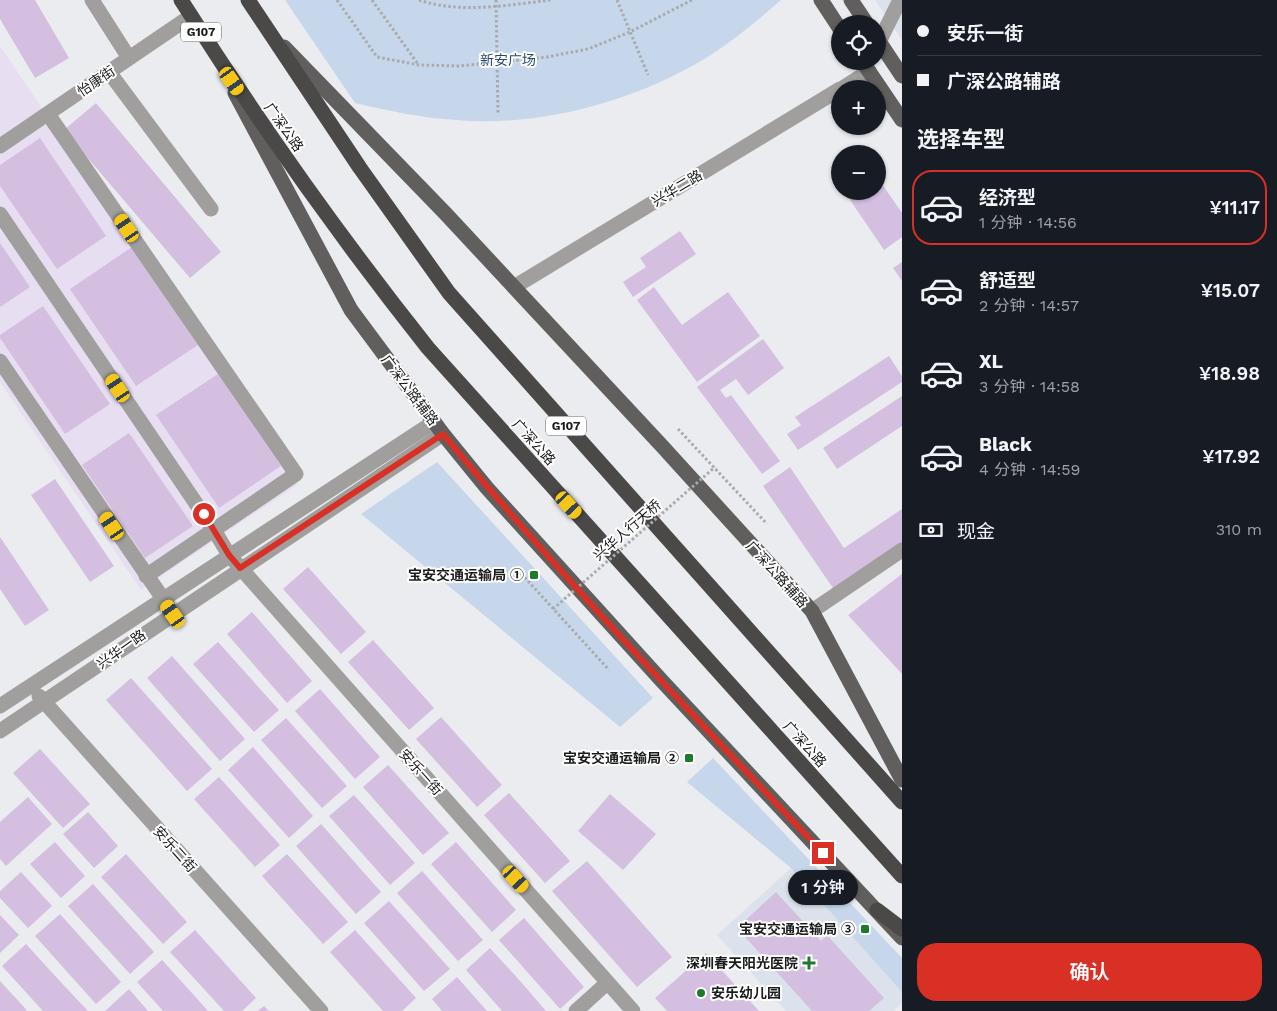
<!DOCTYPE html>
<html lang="zh">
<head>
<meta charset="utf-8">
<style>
	:root { --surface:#171b24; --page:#20242c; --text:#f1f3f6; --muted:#9ea1a6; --line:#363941; --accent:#d93025 }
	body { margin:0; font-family:"Work Sans","Noto Sans SC",sans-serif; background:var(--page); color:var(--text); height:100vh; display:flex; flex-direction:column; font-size:19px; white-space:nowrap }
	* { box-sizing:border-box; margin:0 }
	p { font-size:16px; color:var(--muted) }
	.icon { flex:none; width:28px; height:28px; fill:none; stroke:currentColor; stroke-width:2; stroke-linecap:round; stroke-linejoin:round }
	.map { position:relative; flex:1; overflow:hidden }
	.panel { display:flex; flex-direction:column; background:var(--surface); width:375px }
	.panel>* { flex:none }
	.hud { display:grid; align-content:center; height:110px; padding:0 15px; background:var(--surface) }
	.tools { position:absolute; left:831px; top:15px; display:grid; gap:10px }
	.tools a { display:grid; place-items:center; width:55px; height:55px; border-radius:50%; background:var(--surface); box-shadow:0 1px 4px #0004; font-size:25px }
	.end { position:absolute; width:22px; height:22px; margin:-11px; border:6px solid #d93025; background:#fff; box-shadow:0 0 0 2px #fff }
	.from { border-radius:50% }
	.bubble { position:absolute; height:35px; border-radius:18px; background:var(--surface); box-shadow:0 1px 4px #0004; font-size:16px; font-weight:600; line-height:35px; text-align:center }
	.car { position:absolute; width:15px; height:30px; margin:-15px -8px; border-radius:6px; box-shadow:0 0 4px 1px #0007; background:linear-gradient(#f5c518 24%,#345 0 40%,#f5c518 0 76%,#345 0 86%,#f5c518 0) }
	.hud b { display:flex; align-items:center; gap:18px; height:48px; font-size:19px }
	.hud b+b { border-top:1px solid var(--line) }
	.hud i { width:12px; height:12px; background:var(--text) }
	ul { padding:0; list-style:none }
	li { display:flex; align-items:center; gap:15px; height:75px; margin:0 10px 8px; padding:0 5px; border:2px solid transparent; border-radius:20px }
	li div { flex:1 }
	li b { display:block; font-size:19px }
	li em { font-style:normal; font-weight:600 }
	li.on { border-color:var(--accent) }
	li>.icon { width:45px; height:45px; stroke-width:1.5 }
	h2 { padding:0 15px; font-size:22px; line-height:60px }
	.pay { display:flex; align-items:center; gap:12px; height:55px; padding:0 15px; font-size:19px }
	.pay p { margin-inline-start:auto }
	.cta { display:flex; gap:10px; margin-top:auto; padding:10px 15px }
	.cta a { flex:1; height:58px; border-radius:20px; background:var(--accent); color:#fff; font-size:20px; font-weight:600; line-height:58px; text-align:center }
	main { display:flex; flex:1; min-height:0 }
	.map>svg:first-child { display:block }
</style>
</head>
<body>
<main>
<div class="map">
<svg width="902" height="1011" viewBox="0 0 902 1011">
	<rect width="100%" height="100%" fill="#ebecef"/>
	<path fill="#dce2eb" d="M875,0H902V40Z
		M791,868L902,991V1003L893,1011H786L717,935Z"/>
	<path fill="#e8def2" d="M0,46L297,485L141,590L0,382Z"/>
	<path fill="#c7d7eb" d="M285,0H781C757,21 733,41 706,58C633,102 541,127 456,120C422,118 389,111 355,103Z
		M437,462L653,698L620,727L361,514Z
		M713,758L902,958V992L791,868L687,782Z"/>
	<path fill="#d4bfe0" d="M0,0H35L69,58L35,78L0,19Z
		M96,103L221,252L190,278L64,130Z
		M40,138L106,236L57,269L0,186V165Z
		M840,168V186L832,173Z
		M878,178L902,213V237L884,250L844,191H878Z
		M680,231L696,254L633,297L623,282L646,267L640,258Z
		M0,243L30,287L0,307Z
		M132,247L198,345L136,386L70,289Z
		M902,262V281L893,268Z
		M654,287L682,325L728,292L760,336L697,382L637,300Z
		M43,306L110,404L65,434L0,338V335Z
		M763,339L784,368L748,395L736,379L720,390L726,398L731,395L780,461L762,474L697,387Z
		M889,356L902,376V382L798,450L787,434L801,425L795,417Z
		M218,374L281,466L219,508L156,415Z
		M902,396V426L837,469L823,448Z
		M129,433L193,526L145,558L82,465Z
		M790,467L844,548L902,509V546L835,591L763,486Z
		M55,479L114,566L90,582L31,495Z
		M0,537L49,610L25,626L0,589Z
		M308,567L366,632L341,654L283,589Z
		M902,574V674L848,615Z
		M252,612L312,681L287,703L227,634Z
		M373,640L434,708L409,730L348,662Z
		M218,642L279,710L254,732L193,664Z
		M172,656L245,739L220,761L147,678Z
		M131,678L212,769L187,791L106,700Z
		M320,689L380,757L355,779L295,711Z
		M441,717L502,785L477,807L416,739Z
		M286,718L347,786L322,808L261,740Z
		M253,747L313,816L289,838L228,770Z
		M40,749L90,804L63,828L13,773Z
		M388,765L449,833L423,855L363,787Z
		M219,777L280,845L255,867L194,799Z
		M509,793L570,861L545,883L484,815Z
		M610,794L656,834L623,870L578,831Z
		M354,795L415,863L390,885L329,816Z
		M28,797L52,824L6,866L0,859V822Z
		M88,812L118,846L94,868L63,834Z
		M321,824L381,892L356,914L296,846Z
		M55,842L85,876L61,898L30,864Z
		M456,842L516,910L492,932L431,864Z
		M126,854L187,922L163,944L101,877Z
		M287,854L348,922L323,944L262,876Z
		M587,861L672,957L637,987L552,891Z
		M422,871L483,940L458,961L397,893Z
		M21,872L52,906L28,928L0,898V891Z
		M93,884L154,952L130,974L68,906Z
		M776,892L821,941L827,935L884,998L869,1011H812L737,928Z
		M389,901L450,969L424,991L364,923Z
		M60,914L121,982L96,1004L35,936Z
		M0,915L19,935L0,953Z
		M524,918L584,987L560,1009L499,940Z
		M195,930L256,998L242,1011H224L170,952Z
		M355,930L416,998L402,1011H383L330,952Z
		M26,944L57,978L88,1011H43L2,966Z
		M490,948L521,982L546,1011H502L496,1004L466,970Z
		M706,953L759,1011H667L655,998Z
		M162,960L192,993L208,1011H163L137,982Z
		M457,977L487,1011H442L432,999Z
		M0,981L24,1007L27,1011H0Z
		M129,989L148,1011H105Z
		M264,1006L269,1011H258Z"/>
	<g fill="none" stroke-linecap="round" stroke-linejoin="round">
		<path stroke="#a9aaac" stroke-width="3" stroke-dasharray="2.5 2.5" stroke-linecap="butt" d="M337,0L377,57L419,65L460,66L547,57L588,49L630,32L692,0
			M372,0L418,64
			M419,0C460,14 508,5 551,0
			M496,0L498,113
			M617,0L648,75
			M832,44L840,56
			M678,429L767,524
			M518,570L609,670"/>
		<path stroke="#a09f9e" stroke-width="15" d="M92,0L129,58
			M879,42L900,0
			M109,72L211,209
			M841,89L869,71
			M48,114L296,474L146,576
			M0,146L191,16
			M0,214L214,530L229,555L633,1011
			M514,287L840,89
			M0,361L168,606
			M812,611L902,550
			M39,696L321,1011
			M0,706L434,422
			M0,731L443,434
			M576,1011L607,983"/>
		<path stroke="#615f5e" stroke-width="15" d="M821,0L840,29
			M851,0L867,24
			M878,40L902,76
			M284,47L445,213L662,446L812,611L902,780
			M862,61L902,120
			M235,93L351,310L443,434L487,488L662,681L902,938"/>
		<path stroke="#4b4948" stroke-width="15" d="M181,0C257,120 339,236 428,348L902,876
			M248,0L360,168L449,293L902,802
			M877,910L902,929"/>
		<path stroke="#a9aaac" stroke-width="3" stroke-dasharray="2.5 2.5" stroke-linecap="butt" d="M553,609L715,467"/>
	</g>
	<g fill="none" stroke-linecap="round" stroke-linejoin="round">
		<path stroke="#d93025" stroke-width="6" d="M204,514L229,555L240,568L443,434C563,579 694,716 823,853"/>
	</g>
	<g fill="#1d7a2b" stroke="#fff" stroke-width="2">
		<rect x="529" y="570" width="10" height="10" rx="2.5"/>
		<rect x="684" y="753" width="10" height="10" rx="2.5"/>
		<rect x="860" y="924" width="10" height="10" rx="2.5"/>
		<path d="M806.5 955.5h5v5h5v5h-5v5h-5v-5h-5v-5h5z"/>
		<circle cx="701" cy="993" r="5"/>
	</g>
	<g text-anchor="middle" stroke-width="4" stroke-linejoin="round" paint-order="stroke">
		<g fill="#fff" stroke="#5f5f5f" stroke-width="1">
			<rect x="181" y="22.5" width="40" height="19" rx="4"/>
			<rect x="546" y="416.5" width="40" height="19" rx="4"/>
		</g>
		<g font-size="12" font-weight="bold" fill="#1a1b1b">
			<text x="201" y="36">G107</text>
			<text x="566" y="430">G107</text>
		</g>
		<g font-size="14" fill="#294973" stroke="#fff">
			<text x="508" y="65">新安广场</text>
		</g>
		<g font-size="14" fill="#1a1b1b" stroke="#fff">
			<text transform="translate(96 81) rotate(-34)" y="5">怡康街</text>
			<text transform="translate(284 127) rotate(55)" y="5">广深公路</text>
			<text transform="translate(677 188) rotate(-31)" y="5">兴华二路</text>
			<text transform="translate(410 390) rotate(53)" y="5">广深公路辅路</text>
			<text transform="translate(534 442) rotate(48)" y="5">广深公路</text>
			<text transform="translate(627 530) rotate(-41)" y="5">兴华人行天桥</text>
			<text transform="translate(777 574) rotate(48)" y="5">广深公路辅路</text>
			<text transform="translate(121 649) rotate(-35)" y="5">兴华一路</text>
			<text transform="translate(805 744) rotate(48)" y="5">广深公路</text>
			<text transform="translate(421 772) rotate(48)" y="5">安乐一街</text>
			<text transform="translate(175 849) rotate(48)" y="5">安乐二街</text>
		</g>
		<g font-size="14" font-weight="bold" fill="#1a1b1b" stroke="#fff" text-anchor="end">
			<text x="524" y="580">宝安交通运输局 ①</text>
			<text x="679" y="763">宝安交通运输局 ②</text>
			<text x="855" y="934">宝安交通运输局 ③</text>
			<text x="798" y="968">深圳春天阳光医院</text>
			<text x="711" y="998" text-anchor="start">安乐幼儿园</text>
		</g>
	</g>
</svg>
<div class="tools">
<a><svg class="icon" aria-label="locate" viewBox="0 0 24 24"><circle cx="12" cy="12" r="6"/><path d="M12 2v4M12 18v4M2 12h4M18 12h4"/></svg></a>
<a>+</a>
<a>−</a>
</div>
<i class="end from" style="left:204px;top:514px"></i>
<i class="end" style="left:823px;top:853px"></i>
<div class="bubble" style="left:788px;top:870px;width:70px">1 分钟</div>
<i class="car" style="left:232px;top:81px;rotate:145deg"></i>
<i class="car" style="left:127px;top:228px;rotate:326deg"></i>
<i class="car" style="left:118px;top:388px;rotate:326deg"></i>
<i class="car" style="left:569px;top:505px;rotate:138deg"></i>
<i class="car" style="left:112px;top:526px;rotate:326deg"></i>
<i class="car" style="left:173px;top:614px;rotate:325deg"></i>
<i class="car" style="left:516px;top:879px;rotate:138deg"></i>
</div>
<section class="panel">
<div class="hud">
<b><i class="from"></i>安乐一街</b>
<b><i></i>广深公路辅路</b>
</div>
<h2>选择车型</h2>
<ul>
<li class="on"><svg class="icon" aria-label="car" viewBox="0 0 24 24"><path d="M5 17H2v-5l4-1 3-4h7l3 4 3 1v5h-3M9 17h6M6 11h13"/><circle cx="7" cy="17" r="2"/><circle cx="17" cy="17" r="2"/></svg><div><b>经济型</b><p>1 分钟 · 14:56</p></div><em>¥11.17</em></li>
<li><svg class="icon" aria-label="car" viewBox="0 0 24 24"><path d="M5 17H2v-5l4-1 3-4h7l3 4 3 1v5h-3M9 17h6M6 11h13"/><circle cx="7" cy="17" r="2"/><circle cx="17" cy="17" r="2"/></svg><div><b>舒适型</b><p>2 分钟 · 14:57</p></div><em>¥15.07</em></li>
<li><svg class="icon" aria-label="car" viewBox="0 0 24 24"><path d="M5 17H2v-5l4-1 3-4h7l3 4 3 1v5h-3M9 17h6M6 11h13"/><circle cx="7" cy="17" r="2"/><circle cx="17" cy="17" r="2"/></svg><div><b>XL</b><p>3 分钟 · 14:58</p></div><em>¥18.98</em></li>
<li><svg class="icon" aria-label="car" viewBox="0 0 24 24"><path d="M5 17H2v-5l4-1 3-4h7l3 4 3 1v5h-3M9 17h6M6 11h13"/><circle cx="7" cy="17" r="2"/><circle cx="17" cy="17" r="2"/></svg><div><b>Black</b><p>4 分钟 · 14:59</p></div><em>¥17.92</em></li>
</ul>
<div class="pay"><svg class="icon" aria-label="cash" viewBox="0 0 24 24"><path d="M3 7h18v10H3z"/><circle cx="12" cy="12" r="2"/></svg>现金<p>310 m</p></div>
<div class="cta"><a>确认</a></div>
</section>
</main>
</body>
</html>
